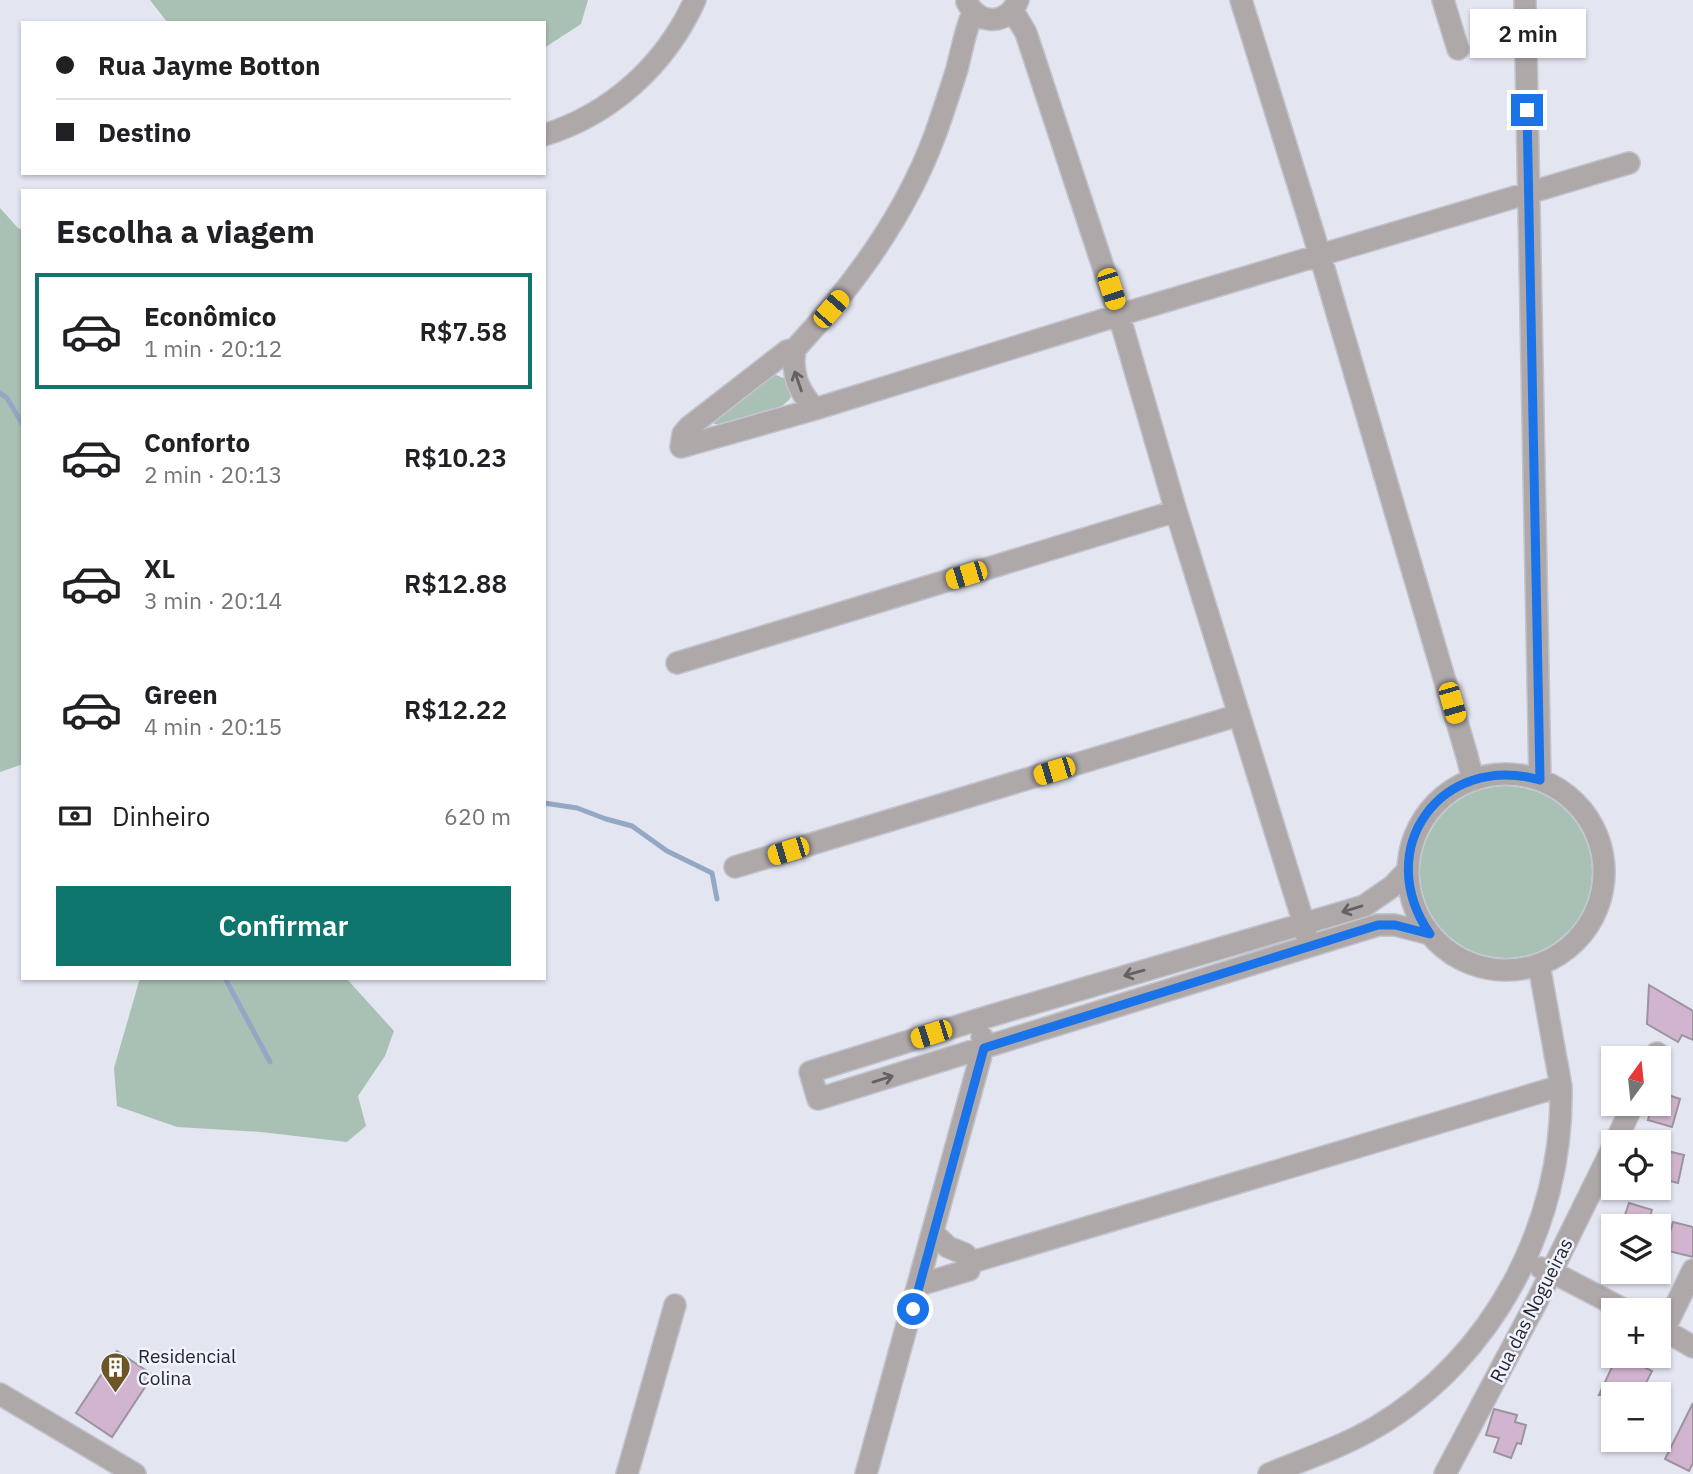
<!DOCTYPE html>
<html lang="pt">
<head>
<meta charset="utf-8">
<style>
	:root { --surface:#fff; --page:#f6f6f6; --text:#202124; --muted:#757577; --line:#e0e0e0; --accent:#0f766e }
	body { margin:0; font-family:"IBM Plex Sans",sans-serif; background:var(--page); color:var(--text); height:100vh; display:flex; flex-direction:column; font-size:26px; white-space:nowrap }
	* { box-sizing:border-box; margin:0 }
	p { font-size:23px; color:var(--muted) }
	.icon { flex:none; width:38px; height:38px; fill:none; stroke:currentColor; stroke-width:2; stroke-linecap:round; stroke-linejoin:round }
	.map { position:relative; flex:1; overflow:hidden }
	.panel { position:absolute; left:21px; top:189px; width:525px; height:791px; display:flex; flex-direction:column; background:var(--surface); border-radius:0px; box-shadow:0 2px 5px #0004 }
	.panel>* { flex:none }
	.hud { position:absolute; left:21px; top:21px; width:525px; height:154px; border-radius:0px; box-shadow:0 2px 5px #0004; display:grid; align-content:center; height:154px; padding:0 35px; background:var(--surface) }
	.needle { width:46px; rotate:15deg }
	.buttons { position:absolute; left:1601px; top:1046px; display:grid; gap:14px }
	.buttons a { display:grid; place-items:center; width:70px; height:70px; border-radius:0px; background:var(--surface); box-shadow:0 2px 5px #0004; font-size:35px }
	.end { position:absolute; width:32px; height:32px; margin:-16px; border:9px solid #1a73e8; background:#fff; box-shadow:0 0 0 4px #fff }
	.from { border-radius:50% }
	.bubble { position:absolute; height:49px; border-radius:0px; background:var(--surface); box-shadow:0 2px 5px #0004; font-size:23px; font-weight:600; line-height:49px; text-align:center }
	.car { position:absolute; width:21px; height:42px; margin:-21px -10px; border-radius:9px; box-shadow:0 0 5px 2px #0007; background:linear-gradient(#f5c518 24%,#345 0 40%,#f5c518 0 76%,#345 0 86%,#f5c518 0) }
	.hud b { display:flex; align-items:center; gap:24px; height:66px; font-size:26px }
	.hud b+b { border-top:2px solid var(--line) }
	.hud i { width:18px; height:18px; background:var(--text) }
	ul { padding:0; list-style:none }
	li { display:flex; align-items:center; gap:21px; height:116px; margin:0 14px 10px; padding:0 21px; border:4px solid transparent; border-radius:0px }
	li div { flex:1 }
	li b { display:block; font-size:26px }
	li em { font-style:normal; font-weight:600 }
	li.selected { border-color:var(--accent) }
	li>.icon { width:63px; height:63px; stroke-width:1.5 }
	h2 { padding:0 35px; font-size:32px; line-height:84px }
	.pay { display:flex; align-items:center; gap:18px; height:77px; padding:0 35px; font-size:26px }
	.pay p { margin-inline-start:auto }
	.cta { display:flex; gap:14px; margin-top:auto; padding:14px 35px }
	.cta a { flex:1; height:80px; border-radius:0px; background:var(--accent); color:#fff; font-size:28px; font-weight:600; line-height:80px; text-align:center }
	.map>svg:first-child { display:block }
</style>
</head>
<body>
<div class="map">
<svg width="1693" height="1474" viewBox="0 0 1693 1474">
	<rect width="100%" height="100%" fill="#e3e5f1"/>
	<path fill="#a9c1b4" d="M150,0H588L581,24L544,48V23H168Z
		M0,208L18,228L23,230V764L0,772Z
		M776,375L786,379L792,393L790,399L782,406L719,424H714L715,419L770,376Z
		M1420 872a86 86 0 1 1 172 0a86 86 0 1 1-172 0Z
		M140,978H346L394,1031L385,1056L358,1096L366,1126L347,1142L261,1132L177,1127L117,1106L114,1068Z"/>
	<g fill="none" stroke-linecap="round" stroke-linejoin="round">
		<path stroke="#93a8c4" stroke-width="5" d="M0,393L7,398L23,425
			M544,803L577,808L606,819L632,826L667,851L712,873L717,899
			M225,978L270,1062"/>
	</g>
	<path fill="#d1b5d0" stroke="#9c939c" stroke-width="2" d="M1649,985L1693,1011V1040L1682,1035L1678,1042L1647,1024Z
		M1659,1092L1680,1099L1672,1127L1648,1120L1652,1104H1659Z
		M1659,1149L1684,1155L1678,1183L1659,1178Z
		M1629,1203L1652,1210L1646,1227H1621Z
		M1673,1222L1693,1227V1257L1665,1250Z
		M117,1351L153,1375L112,1437L76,1413Z
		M1617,1356H1621L1652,1371L1640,1395H1599Z
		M1693,1403V1463L1689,1471L1665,1459Z
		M1494,1409L1517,1415L1515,1422L1526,1425L1521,1444L1517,1443L1511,1458L1494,1452L1499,1438L1486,1435Z"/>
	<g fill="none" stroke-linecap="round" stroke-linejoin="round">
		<defs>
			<path id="minor" d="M1241,0L1320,255L1467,756L1473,780
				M1443,0L1458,49
				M1525,0L1540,780
				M967,2C979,26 1008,25 1018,0
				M1013,11L1026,33L1119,315L1176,511L1304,924L1306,935
				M973,12C965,31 962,49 957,69C950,91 943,113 935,135C905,216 853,286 795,349L787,351L689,427L683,434L681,447L815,409L1119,315L1629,163
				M544,135C612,114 666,64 695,0
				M795,349C791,373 798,391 815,409
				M677,663L1176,511
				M1408 872a98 98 0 1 1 196 0a98 98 0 1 1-196 0Z
				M735,867L1239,715
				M1407,871L1393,886L1364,906L980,1019L810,1072L818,1099L1378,925H1395L1430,934
				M1654,1059L1657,1053
				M1615,1143L1633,1104
				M933,1233L948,1247L965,1254L972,1262
				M1541,1268L1552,1272L1627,1311
				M919,1285L969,1270L972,1262L1561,1086
				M1659,1327L1693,1347
				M1664,1330L1693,1270
				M0,1394L135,1474
				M627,1474L675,1305
				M866,1474L983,1048L982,1037
				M1269,1474C1305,1459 1342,1447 1376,1427C1493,1358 1563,1225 1561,1090C1560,1076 1556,1062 1554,1048C1549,1020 1544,992 1539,965
				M1445,1474L1537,1301L1614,1145"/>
		</defs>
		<use href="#minor" stroke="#c1c3cd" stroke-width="24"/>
		<use href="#minor" stroke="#afa8a9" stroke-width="21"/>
	</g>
	<defs><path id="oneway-shaft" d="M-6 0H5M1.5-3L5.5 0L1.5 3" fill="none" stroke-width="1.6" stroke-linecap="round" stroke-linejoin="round" transform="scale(1.75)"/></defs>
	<g stroke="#646164">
		<use href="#oneway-shaft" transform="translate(798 381) rotate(-109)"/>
		<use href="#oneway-shaft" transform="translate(1352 909) rotate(163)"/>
		<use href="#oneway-shaft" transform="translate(1134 973) rotate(164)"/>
		<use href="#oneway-shaft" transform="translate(883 1079) rotate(-17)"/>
	</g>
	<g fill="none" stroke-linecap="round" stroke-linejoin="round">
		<path stroke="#1a73e8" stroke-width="9" d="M913,1309L984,1048L1378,925H1395L1430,934C1371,849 1441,752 1540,780L1527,110"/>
	</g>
	<defs>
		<symbol id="building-pin" viewBox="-11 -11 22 30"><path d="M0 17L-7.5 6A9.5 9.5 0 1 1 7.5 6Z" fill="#6c5626" stroke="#f0f3ff"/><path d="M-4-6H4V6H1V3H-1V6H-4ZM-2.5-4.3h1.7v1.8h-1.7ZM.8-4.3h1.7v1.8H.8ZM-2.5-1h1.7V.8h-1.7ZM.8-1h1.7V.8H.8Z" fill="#fff"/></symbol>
	</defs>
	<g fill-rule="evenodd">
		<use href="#building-pin" x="98" y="1350" width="35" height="47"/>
	</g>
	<g text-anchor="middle" stroke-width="5" stroke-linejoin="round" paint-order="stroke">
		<g font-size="19" fill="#26272b" stroke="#f0f3ff">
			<text transform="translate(1531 1310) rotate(-63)" y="7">Rua das Nogueiras</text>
		</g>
		<g font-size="19" fill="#26272b" stroke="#f0f3ff" text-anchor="start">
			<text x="138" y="1363">Residencial<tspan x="138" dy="22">Colina</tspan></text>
		</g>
	</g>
</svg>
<div class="buttons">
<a><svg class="needle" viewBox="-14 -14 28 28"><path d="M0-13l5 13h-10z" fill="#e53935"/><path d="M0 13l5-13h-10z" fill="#757577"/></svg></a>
<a><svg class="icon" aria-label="locate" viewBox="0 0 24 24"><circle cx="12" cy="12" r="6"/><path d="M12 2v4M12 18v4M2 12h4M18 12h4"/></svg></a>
<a><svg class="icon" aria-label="layers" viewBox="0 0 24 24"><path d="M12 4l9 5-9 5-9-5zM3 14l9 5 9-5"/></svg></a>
<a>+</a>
<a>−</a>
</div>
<i class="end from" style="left:913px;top:1309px"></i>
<i class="end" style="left:1527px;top:110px"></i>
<div class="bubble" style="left:1470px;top:9px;width:116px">2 min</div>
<i class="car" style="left:1111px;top:289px;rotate:162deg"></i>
<i class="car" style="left:831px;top:309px;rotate:41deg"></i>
<i class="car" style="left:966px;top:575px;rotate:253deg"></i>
<i class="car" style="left:1452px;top:703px;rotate:164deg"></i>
<i class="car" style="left:1054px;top:771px;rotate:253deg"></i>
<i class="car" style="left:788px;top:851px;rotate:253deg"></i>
<i class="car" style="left:931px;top:1034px;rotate:252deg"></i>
<div class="hud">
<b><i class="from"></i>Rua Jayme Botton</b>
<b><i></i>Destino</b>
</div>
<section class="panel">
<h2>Escolha a viagem</h2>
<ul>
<li class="selected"><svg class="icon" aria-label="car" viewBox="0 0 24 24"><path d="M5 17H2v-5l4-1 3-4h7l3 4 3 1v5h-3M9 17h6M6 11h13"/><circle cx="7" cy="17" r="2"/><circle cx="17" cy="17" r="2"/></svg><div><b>Econômico</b><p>1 min · 20:12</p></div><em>R$7.58</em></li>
<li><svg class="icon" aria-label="car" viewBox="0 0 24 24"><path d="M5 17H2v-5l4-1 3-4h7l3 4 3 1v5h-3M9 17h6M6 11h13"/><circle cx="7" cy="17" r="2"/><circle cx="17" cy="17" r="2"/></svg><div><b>Conforto</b><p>2 min · 20:13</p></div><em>R$10.23</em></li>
<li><svg class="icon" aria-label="car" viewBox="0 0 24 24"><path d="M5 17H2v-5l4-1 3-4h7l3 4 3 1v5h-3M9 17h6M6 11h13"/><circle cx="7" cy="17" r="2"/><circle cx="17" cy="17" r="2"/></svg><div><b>XL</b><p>3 min · 20:14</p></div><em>R$12.88</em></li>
<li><svg class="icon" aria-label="car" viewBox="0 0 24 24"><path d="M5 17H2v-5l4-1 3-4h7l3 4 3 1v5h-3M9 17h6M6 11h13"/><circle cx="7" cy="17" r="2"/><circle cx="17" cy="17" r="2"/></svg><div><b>Green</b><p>4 min · 20:15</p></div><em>R$12.22</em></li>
</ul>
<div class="pay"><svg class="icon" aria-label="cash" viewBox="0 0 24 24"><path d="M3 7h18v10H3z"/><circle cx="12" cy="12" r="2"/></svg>Dinheiro<p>620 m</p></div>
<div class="cta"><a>Confirmar</a></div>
</section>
</div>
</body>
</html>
